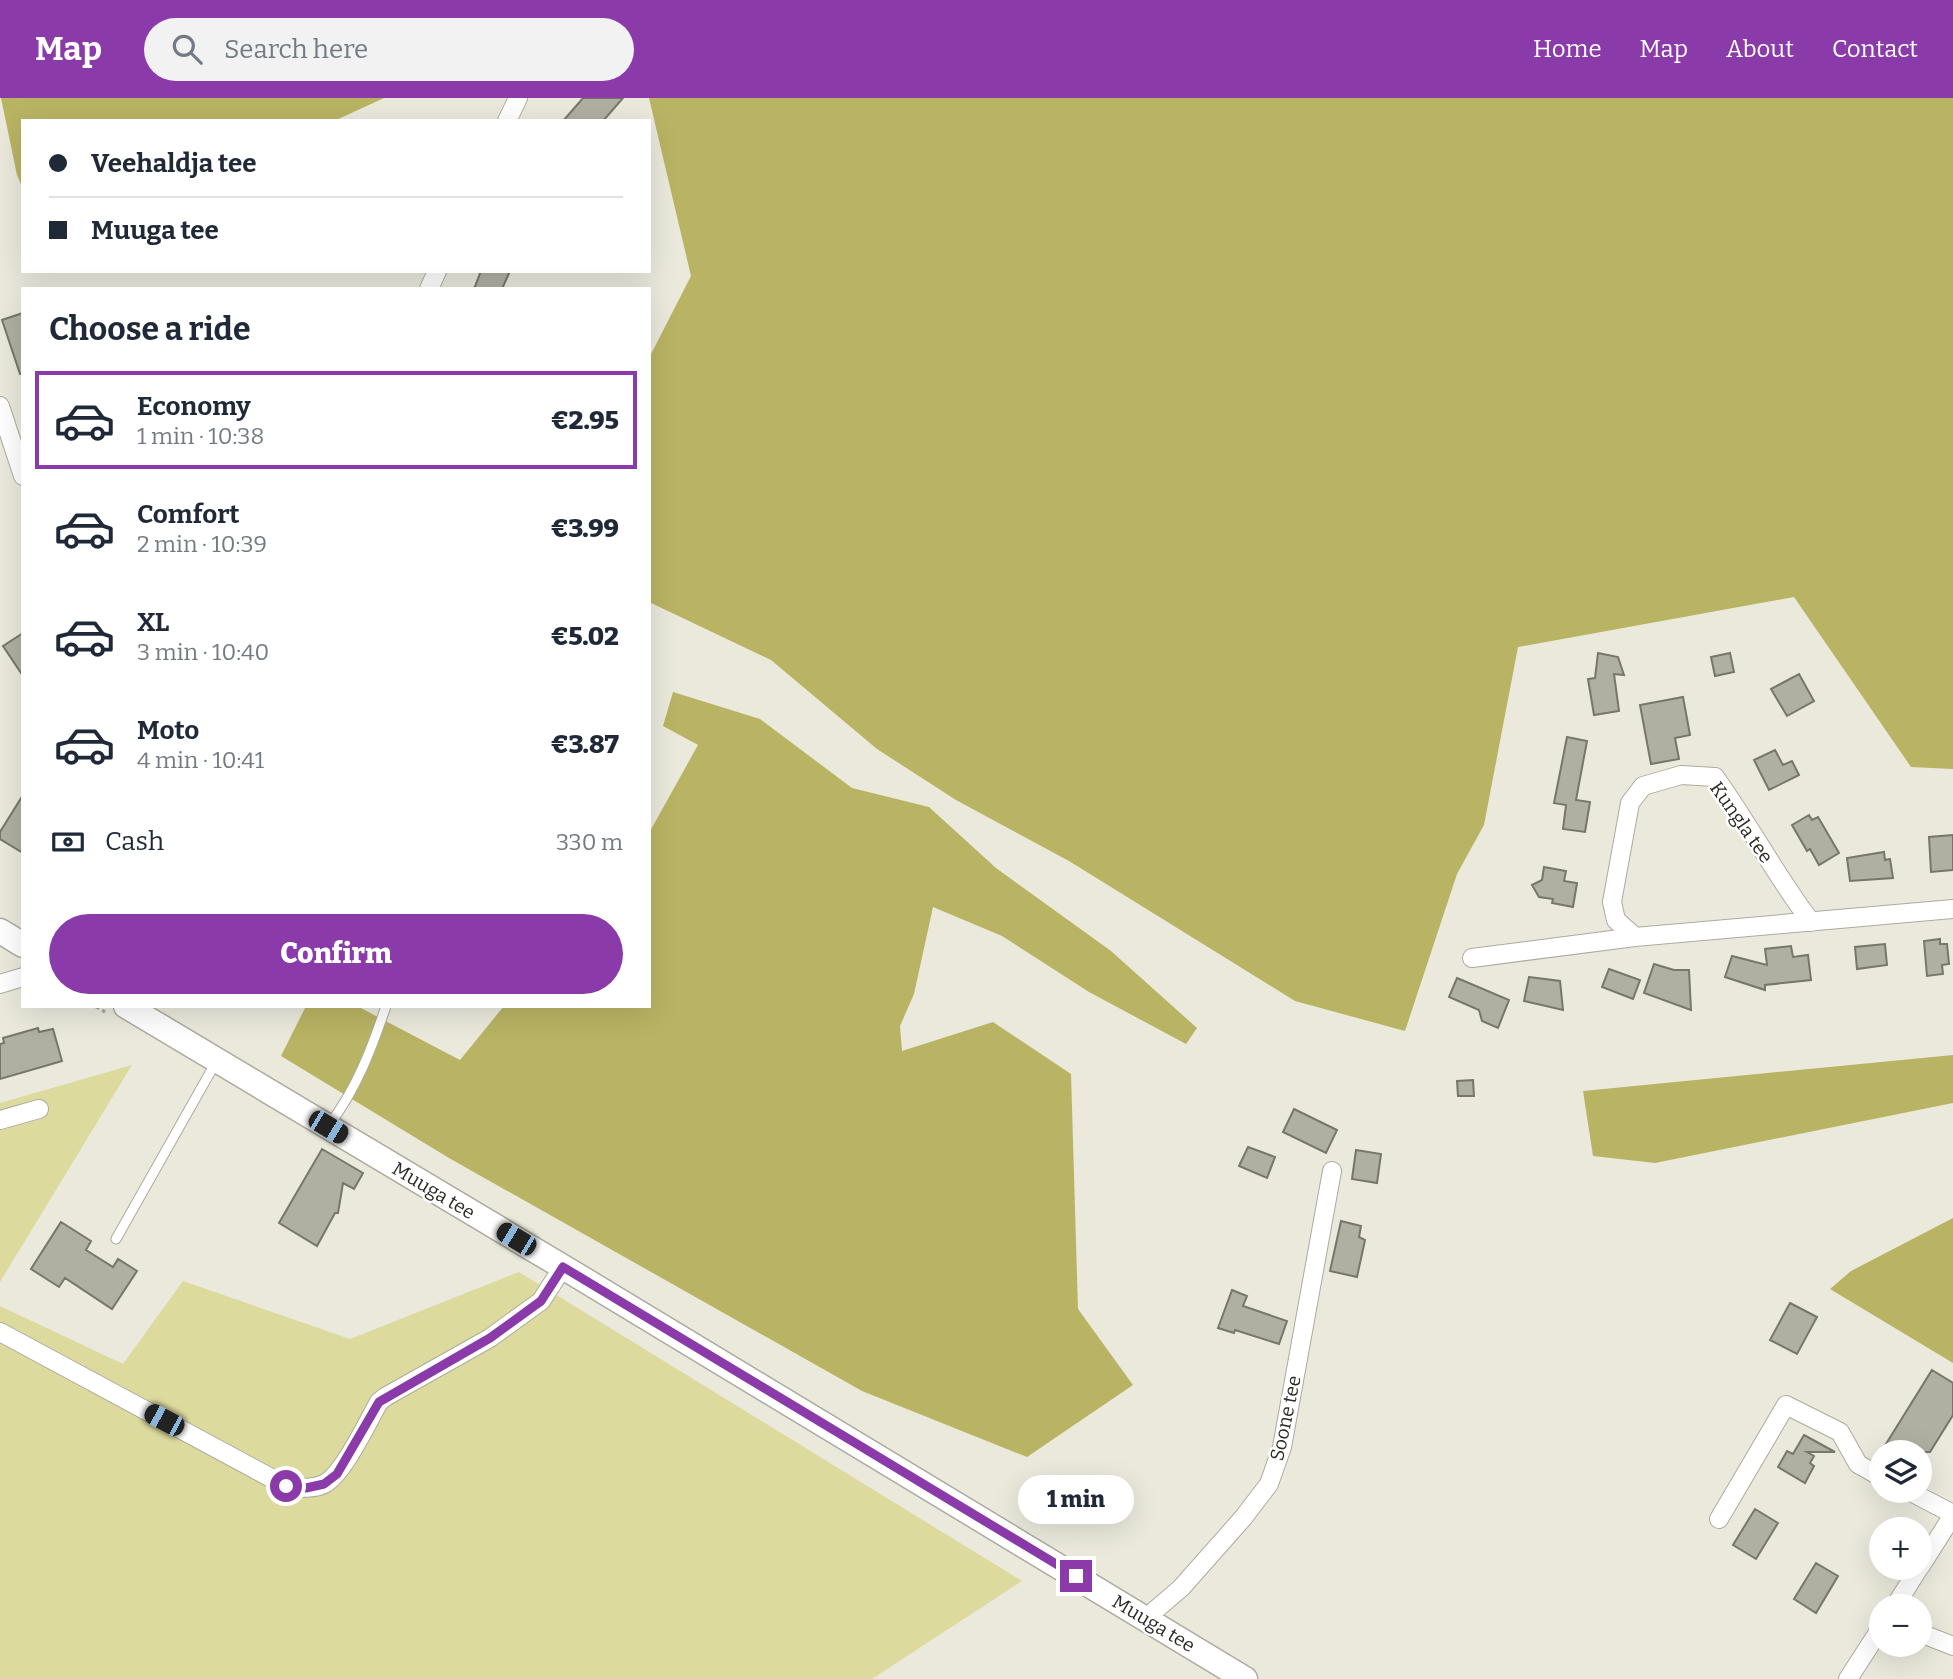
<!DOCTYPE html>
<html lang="en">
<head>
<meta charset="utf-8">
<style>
	:root { --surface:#fff; --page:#f2f2f3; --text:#1f2937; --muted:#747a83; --line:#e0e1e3; --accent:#8a3aa9 }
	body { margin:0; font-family:Bitter,serif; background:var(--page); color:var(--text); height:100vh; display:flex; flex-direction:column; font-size:26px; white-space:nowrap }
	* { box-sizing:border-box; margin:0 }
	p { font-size:23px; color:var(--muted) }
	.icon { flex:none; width:38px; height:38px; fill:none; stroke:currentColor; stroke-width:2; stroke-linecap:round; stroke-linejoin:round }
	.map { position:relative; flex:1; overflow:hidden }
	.drawer { position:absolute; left:21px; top:189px; width:630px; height:721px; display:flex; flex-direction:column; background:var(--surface); border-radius:0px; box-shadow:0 7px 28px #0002 }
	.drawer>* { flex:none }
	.top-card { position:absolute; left:21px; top:21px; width:630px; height:154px; border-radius:0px; box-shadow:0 7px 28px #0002; display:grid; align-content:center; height:154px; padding:0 28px; background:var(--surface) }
	.fabs { position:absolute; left:1869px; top:1342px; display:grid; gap:14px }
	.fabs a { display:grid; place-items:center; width:63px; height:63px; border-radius:50%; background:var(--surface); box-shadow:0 7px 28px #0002; font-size:35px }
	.end { position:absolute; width:32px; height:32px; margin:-16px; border:9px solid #8a3aa9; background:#fff; box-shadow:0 0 0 4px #fff }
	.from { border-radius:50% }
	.bubble { position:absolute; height:49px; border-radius:24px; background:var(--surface); box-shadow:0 7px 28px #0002; font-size:23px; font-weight:800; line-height:49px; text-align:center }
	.car { position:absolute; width:21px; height:42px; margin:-21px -10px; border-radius:9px; box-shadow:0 0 5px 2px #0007; background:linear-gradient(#222 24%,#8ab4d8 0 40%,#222 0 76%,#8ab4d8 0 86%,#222 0) }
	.top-card b { display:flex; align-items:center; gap:24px; height:66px; font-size:26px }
	.top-card b+b { border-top:2px solid var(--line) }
	.top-card i { width:18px; height:18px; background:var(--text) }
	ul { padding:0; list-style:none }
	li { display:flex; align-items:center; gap:21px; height:98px; margin:0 14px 10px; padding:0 14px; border:4px solid transparent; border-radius:0px }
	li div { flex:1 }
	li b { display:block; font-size:26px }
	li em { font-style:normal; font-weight:800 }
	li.active { border-color:var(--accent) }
	li>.icon { width:63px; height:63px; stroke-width:1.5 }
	h2 { padding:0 28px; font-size:32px; line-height:84px }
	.pay { display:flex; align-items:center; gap:18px; height:77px; padding:0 28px; font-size:26px }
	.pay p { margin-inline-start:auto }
	.button { display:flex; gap:14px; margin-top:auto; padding:14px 28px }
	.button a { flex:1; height:80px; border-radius:42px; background:var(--accent); color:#fff; font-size:28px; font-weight:800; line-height:80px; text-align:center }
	header { display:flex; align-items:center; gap:42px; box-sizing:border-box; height:98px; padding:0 35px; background:var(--accent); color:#fff }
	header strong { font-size:33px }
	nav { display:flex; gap:38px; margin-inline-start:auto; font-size:24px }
	.search { width:490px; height:63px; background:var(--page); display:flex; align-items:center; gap:18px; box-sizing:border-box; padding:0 24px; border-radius:38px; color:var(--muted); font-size:26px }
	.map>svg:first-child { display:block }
</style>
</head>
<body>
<header>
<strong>Map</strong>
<div class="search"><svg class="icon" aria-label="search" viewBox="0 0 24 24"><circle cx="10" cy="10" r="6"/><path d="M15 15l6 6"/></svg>Search here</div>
<nav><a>Home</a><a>Map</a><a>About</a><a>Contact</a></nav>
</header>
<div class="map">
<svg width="1953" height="1581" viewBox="0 0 1953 1581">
	<rect width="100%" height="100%" fill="#eae9dc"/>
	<path fill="#ddda9e" d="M132,967L0,1184V1005Z
		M519,1174L1022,1483L872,1581H0V1208L123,1266L183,1183L350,1241Z"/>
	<path fill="#b9b463" d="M1,0H384L334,23H23V91L17,77Z
		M649,0H1953V671L1911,669L1794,499L1518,549L1484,727L1457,776L1405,933L1295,903L1069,763L956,702L877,651L771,562L649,504V260L691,178Z
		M673,594L760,621L852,690L929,709L996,770L1111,853L1197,930L1186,946L1089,894L1002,838L933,809L914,896L900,928L902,953L993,924L1071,976L1078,1211L1133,1287L1027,1359L862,1293L449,1060L281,958L306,908H357L460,962L504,908H649V735L698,647L663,628Z
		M1953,957V1005L1655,1065L1593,1058L1583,993Z
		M1953,1120V1265L1830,1191L1851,1173Z"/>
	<path fill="#afafa2" stroke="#76766a" stroke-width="2" d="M583,0H623L603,23H563Z
		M481,173H510L502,191H474Z
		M23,215V276H20L2,222Z
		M23,535V578L3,548Z
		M1598,555L1618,559L1624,577L1614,576L1619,613L1594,617L1588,581L1595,580Z
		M1730,555L1734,574L1715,578L1711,559Z
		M1799,576L1814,603L1787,618L1771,591Z
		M1683,599L1690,637L1675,640L1679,661L1651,666L1640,607Z
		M1567,639L1587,643L1576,702L1590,704L1585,734L1563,731L1566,707L1554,705Z
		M1775,652L1783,667L1792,663L1799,677L1769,692L1754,662Z
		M23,697V755L0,741V734Z
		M1809,717L1812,722L1818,719L1839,755L1819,767L1810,751L1807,753L1792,727Z
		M1953,737V772L1931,774L1929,739Z
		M1884,754L1885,762L1890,761L1893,780L1850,783L1847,760Z
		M1544,769L1566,773L1564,783L1577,785L1573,809L1552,805L1553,801L1539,799L1532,787L1542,782Z
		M1940,841V846H1947L1949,866L1942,867L1943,876L1927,878L1924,843Z
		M1885,846L1887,867L1857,871L1855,849Z
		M1791,848L1793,859L1808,857L1811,882L1765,887V892L1725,879L1732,858L1767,867L1765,851Z
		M1654,866L1674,872H1689L1691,912L1644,895Z
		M1609,871L1640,882L1633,901L1602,889Z
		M1529,879L1560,883L1563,912L1524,903Z
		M1457,880L1509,902L1498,930L1482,923L1479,912L1449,899Z
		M38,930L39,934L53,931L62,963L0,981V946L4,945L3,940Z
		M1473,982L1474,998H1458L1457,983Z
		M1294,1011L1337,1032L1326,1055L1283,1034Z
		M1248,1049L1275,1059L1267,1080L1239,1068Z
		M322,1051L363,1075L354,1091L343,1085L338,1115H335L317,1148L279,1125Z
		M1356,1052L1381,1056L1377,1085L1352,1081Z
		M1341,1123L1361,1128L1359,1139L1365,1142L1357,1179L1330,1173Z
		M61,1124L91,1143L86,1152L113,1169L118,1161L137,1173L112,1211L65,1180L59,1189L31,1171Z
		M1232,1192L1247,1198L1243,1208L1287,1223L1279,1246L1235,1232L1234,1235L1218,1230Z
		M1790,1205L1817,1219L1797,1256L1770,1242Z
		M1932,1272L1953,1285V1317L1930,1354H1881Z
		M1804,1337L1835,1354H1807L1814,1358L1810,1365L1814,1368L1805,1385L1778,1369L1787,1353L1793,1356Z
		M1755,1411L1778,1425L1756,1461L1733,1447Z
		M1816,1465L1838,1478L1816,1515L1794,1501Z"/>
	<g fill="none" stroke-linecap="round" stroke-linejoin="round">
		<defs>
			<path id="lane" d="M329,1027C356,992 372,950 386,908
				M116,1141L216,964"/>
			<path id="street" d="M507,23L518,0
				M429,191L437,173
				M0,308L23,378
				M1811,824C1776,778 1749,726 1715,679L1681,677L1643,688L1630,705L1612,804L1616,822L1635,839L1953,811
				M1472,860L1635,839
				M0,886L23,879
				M0,1022L39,1011
				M0,1234L286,1388C299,1389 312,1392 324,1386C343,1377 368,1323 379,1304L385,1299L490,1240L541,1203L563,1169
				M1909,1393L1953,1416
				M1719,1421L1786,1307L1840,1334L1858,1366L1881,1379
				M1920,1469L1953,1417
				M1895,1508L1919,1470
				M1146,1520L1181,1490L1243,1420L1269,1386L1282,1349L1332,1073
				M1920,1535L1953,1548
				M1848,1581L1881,1530"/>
			<path id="secondary" d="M0,833L23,847
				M126,908L563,1169L1245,1581"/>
		</defs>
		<use href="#lane" stroke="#abab9e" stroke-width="11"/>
		<use href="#street" stroke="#abab9e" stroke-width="20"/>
		<use href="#secondary" stroke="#abab9e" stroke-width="27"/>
		<path stroke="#a5a59b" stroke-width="3.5" stroke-dasharray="5 3.5" stroke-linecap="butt" d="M95,908L105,914"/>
		<use href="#lane" stroke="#fff" stroke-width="9"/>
		<use href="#street" stroke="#fff" stroke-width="18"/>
		<use href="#secondary" stroke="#fff" stroke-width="24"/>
	</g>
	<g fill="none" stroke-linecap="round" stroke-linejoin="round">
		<path stroke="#8a3aa9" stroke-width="9" d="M286,1388L306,1390L324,1386L337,1376L379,1304L490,1240L541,1203L563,1169L1076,1478"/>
	</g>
	<g text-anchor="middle" stroke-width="5" stroke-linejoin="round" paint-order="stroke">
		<g font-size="19" fill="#2a2a25" stroke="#fff">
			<text transform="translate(1742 724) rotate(55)" y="7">Kungla tee</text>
			<text transform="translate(434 1092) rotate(31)" y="7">Muuga tee</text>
			<text transform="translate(1285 1320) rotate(-78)" y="7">Soone tee</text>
			<text transform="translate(1154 1525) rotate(31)" y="7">Muuga tee</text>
		</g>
	</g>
</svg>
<div class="fabs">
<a><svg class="icon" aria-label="layers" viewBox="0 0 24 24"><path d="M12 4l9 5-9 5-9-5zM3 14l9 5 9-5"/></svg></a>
<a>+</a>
<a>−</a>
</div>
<i class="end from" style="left:286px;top:1388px"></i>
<i class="end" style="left:1076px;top:1478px"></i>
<div class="bubble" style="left:1018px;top:1377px;width:116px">1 min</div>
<i class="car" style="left:328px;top:1029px;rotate:121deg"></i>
<i class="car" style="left:516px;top:1141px;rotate:301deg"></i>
<i class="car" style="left:164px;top:1322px;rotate:298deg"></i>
<div class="top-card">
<b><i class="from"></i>Veehaldja tee</b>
<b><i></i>Muuga tee</b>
</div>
<section class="drawer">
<h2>Choose a ride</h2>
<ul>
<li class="active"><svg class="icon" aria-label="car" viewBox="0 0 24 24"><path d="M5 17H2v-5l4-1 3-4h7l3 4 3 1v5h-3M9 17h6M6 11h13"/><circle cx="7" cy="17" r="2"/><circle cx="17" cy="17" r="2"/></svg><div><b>Economy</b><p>1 min · 10:38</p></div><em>€2.95</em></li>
<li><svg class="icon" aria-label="car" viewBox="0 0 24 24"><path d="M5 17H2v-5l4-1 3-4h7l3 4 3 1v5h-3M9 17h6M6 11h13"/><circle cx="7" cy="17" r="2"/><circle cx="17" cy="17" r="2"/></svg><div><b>Comfort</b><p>2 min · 10:39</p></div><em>€3.99</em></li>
<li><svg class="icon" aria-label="car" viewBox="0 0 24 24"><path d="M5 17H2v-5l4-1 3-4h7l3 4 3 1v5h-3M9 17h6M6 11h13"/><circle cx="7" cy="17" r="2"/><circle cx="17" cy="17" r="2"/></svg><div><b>XL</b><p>3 min · 10:40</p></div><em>€5.02</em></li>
<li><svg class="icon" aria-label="car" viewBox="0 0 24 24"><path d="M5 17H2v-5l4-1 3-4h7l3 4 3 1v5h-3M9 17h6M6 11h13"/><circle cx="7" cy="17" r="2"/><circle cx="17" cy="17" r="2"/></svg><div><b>Moto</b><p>4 min · 10:41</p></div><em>€3.87</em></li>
</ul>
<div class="pay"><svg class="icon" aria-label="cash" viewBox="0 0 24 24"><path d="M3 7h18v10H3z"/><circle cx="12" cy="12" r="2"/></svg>Cash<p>330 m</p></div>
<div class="button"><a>Confirm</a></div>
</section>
</div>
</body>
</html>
